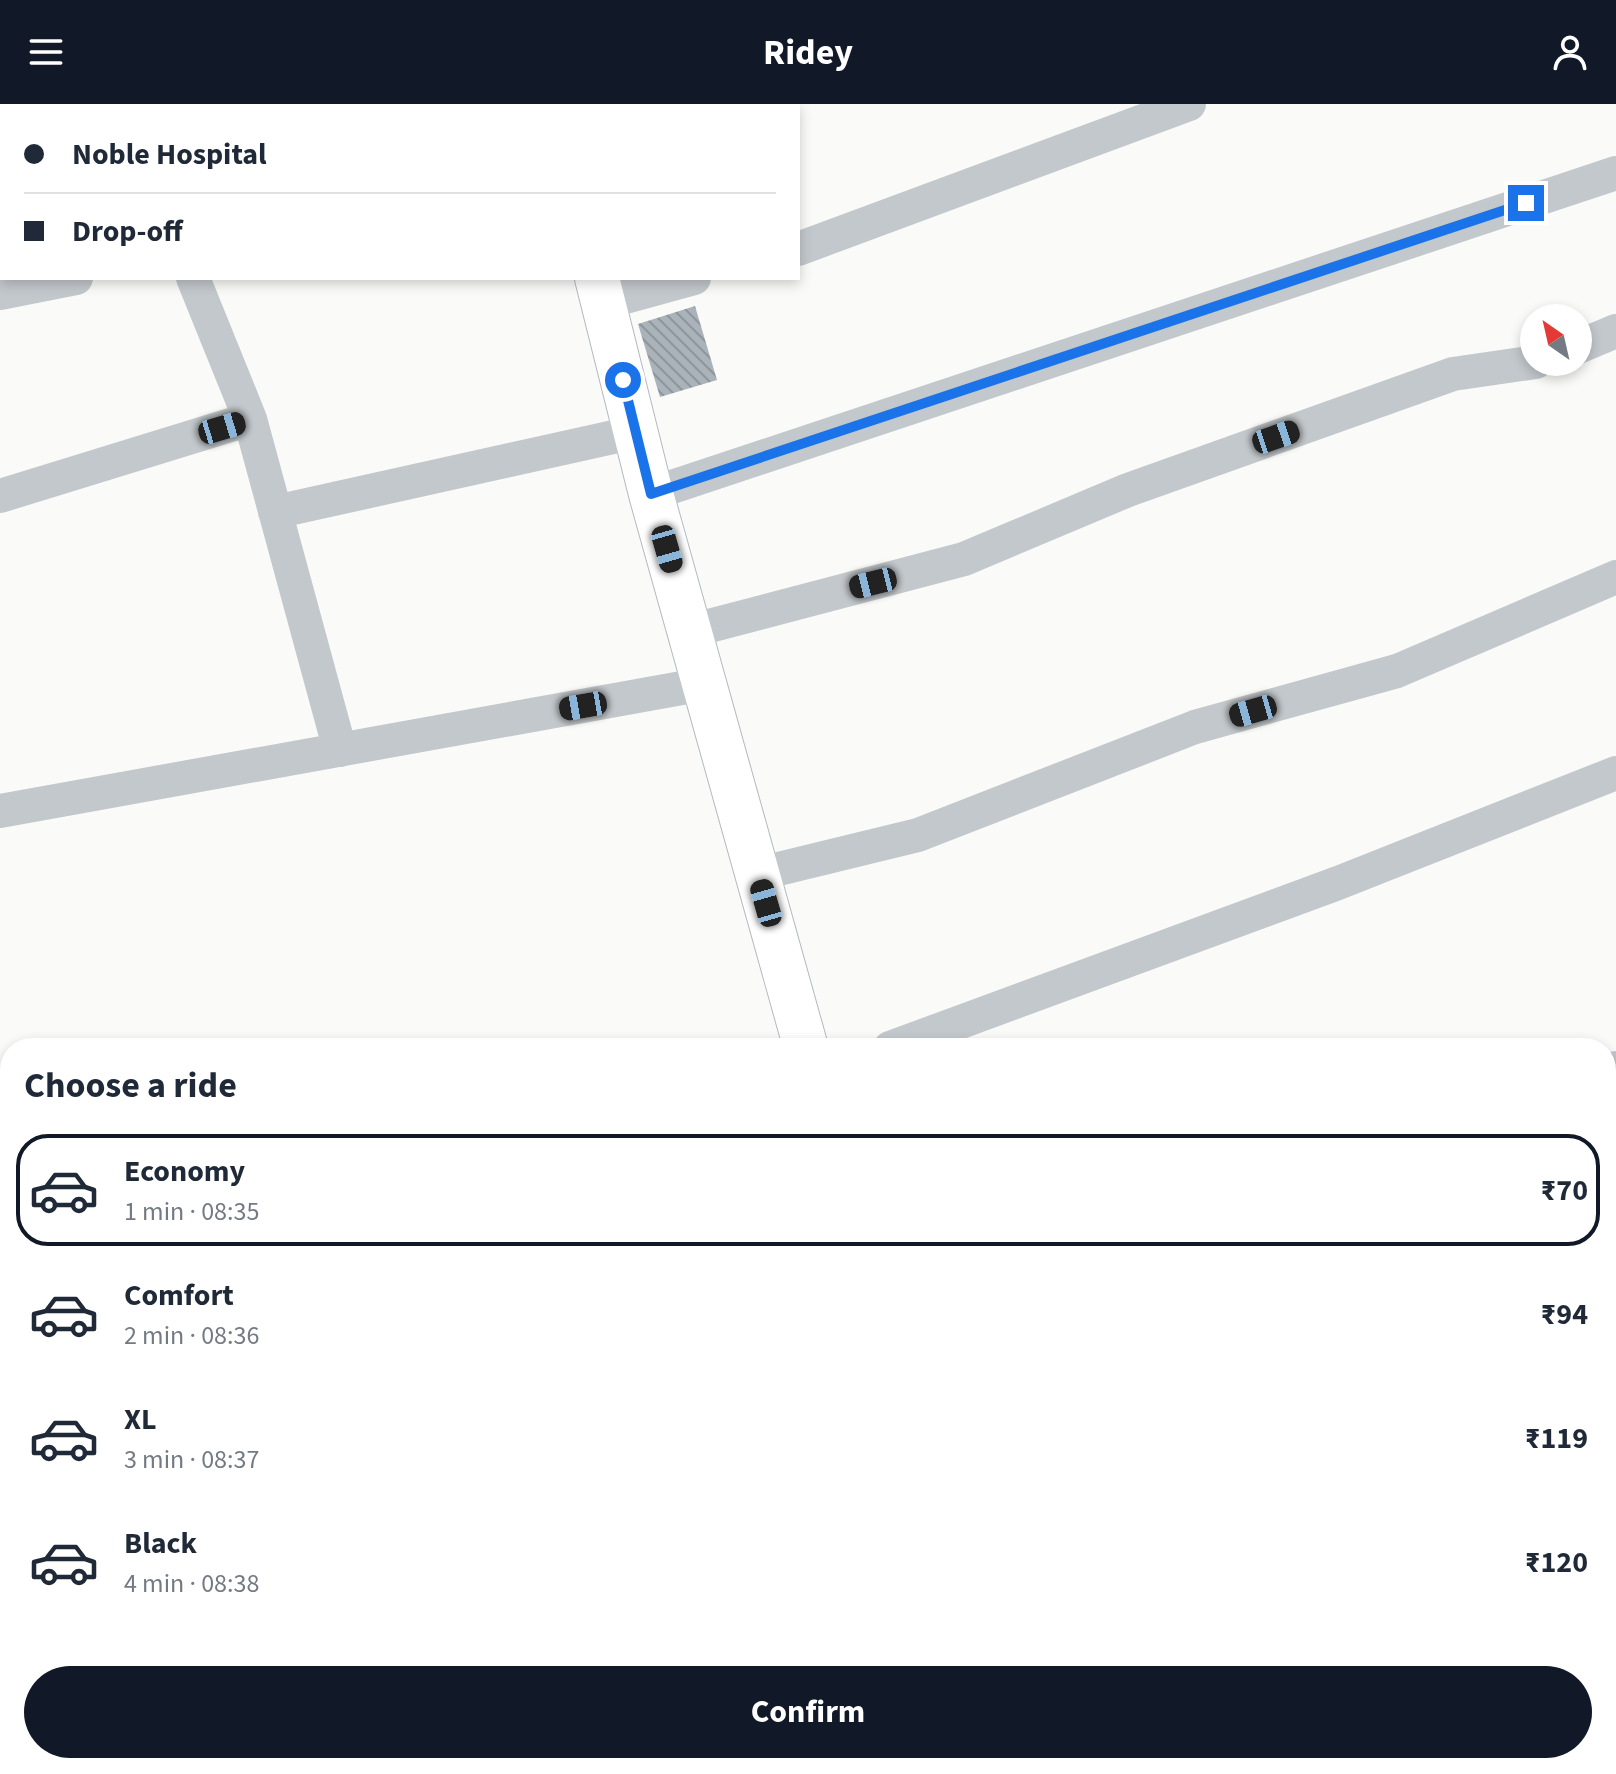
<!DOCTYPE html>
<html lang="en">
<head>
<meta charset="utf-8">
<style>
	:root { --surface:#fff; --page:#f2f2f3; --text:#1f2937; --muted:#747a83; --line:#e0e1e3; --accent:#111827 }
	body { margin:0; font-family:"Source Sans 3",sans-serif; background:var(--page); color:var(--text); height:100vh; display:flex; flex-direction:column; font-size:30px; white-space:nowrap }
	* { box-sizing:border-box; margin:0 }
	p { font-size:26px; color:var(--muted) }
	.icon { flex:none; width:44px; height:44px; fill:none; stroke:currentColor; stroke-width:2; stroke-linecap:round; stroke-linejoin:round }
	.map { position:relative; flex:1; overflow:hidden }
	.sheet { position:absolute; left:0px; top:934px; width:1616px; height:736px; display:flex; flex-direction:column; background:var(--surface); border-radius:32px 32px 0 0; box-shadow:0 4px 12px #0003 }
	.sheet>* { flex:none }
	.banner { position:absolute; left:0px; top:0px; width:800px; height:176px; box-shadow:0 4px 12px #0003; display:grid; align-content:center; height:176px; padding:0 24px; background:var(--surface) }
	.needle { width:52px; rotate:326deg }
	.tools { position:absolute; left:1520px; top:200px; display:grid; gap:16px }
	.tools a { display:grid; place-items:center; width:72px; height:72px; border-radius:50%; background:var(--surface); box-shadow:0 4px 12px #0003; font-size:40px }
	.end { position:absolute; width:36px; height:36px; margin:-18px; border:10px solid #1a73e8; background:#fff; box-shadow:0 0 0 4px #fff }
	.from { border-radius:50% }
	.car { position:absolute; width:24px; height:48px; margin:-24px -12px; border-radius:10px; box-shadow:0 0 6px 2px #0007; background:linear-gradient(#222 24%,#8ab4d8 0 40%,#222 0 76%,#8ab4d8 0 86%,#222 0) }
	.banner b { display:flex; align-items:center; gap:28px; height:76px; font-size:30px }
	.banner b+b { border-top:2px solid var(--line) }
	.banner i { width:20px; height:20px; background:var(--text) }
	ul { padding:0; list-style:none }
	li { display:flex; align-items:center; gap:24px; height:112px; margin:0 16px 12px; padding:0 8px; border:4px solid transparent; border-radius:32px }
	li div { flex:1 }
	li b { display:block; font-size:30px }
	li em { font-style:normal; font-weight:700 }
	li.active { border-color:var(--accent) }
	li>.icon { width:72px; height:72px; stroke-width:1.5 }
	h2 { padding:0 24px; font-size:36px; line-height:96px }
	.action { display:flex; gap:16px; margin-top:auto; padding:16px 24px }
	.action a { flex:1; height:92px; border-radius:48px; background:var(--accent); color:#fff; font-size:32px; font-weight:700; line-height:92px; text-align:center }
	header { display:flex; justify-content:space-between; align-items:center; height:104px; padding:0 24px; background:var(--accent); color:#fff; font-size:36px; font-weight:700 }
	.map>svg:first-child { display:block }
</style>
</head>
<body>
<header><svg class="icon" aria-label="menu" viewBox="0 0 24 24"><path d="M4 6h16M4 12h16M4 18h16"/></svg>Ridey<svg class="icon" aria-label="person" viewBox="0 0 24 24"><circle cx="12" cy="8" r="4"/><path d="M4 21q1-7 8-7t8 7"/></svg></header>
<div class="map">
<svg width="1616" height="1670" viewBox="0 0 1616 1670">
	<defs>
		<pattern id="building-back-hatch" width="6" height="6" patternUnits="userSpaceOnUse" patternTransform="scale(2)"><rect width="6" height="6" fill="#aab3b9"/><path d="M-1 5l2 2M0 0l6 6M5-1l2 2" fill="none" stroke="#8e969c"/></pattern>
	</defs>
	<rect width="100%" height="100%" fill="#fafaf8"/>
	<path fill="#e8e9e9" d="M692,1660H974L980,1670H697Z"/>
	<path fill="url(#building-back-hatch)" d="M695,202L717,276L660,293L638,220Z
		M1502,1660H1558L1531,1670H1506Z"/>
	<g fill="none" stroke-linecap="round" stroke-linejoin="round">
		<defs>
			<path id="secondary" d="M554,0V2
				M597,174L651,390L806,944
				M1304,1660L1314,1670"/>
		</defs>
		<use href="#secondary" stroke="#b3babf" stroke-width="46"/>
		<path stroke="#c3c8cc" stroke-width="34" d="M151,0V2
			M798,145L1189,0
			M193,174L250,315L340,646
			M0,189L76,174
			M603,199L694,174
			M1578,243L1616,227
			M651,390L1616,69
			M0,392L250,315
			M275,408L636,328
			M690,527L964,455L1128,386L1453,270L1536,258
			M0,707L704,580
			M758,770L918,731L1195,623L1397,567L1616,473
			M890,944L1338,779L1616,669
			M1606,967L1616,964
			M1606,1287L1616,1283
			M0,1468L10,1492
			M1606,1489L1616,1485
			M79,1660L83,1670
			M1575,1670L1605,1660"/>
		<use href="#secondary" stroke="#fff" stroke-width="44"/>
	</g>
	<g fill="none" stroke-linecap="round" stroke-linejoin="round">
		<path stroke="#1a73e8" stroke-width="10" d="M623,276L651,390L1526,99"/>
	</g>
</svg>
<div class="tools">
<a><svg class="needle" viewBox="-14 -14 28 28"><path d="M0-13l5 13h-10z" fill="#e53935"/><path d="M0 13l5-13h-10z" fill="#747a83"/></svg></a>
</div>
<i class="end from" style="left:623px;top:276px"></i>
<i class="end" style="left:1526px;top:99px"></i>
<i class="car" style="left:222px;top:324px;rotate:73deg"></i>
<i class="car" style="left:1276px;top:333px;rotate:71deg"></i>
<i class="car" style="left:667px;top:445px;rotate:164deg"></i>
<i class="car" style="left:873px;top:479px;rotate:256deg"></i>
<i class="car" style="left:583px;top:602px;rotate:260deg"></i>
<i class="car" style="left:1253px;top:607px;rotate:254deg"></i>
<i class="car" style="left:766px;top:799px;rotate:344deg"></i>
<div class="banner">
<b><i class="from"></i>Noble Hospital</b>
<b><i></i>Drop-off</b>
</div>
<section class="sheet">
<h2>Choose a ride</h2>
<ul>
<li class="active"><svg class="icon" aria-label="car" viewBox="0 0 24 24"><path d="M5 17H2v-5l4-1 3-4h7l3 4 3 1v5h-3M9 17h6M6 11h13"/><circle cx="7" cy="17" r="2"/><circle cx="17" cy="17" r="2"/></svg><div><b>Economy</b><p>1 min · 08:35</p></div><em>₹70</em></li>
<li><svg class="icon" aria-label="car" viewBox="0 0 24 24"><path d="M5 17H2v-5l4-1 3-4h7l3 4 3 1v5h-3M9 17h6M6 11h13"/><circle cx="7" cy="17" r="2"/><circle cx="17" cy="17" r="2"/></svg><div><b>Comfort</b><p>2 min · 08:36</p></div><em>₹94</em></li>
<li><svg class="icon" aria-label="car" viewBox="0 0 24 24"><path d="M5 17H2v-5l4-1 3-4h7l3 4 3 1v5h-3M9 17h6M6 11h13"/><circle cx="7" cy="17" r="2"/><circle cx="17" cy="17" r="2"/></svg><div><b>XL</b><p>3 min · 08:37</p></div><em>₹119</em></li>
<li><svg class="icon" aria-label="car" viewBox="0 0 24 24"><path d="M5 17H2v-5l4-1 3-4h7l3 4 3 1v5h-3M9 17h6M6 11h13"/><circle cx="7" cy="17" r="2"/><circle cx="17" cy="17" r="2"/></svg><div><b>Black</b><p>4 min · 08:38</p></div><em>₹120</em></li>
</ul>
<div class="action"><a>Confirm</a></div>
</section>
</div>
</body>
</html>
